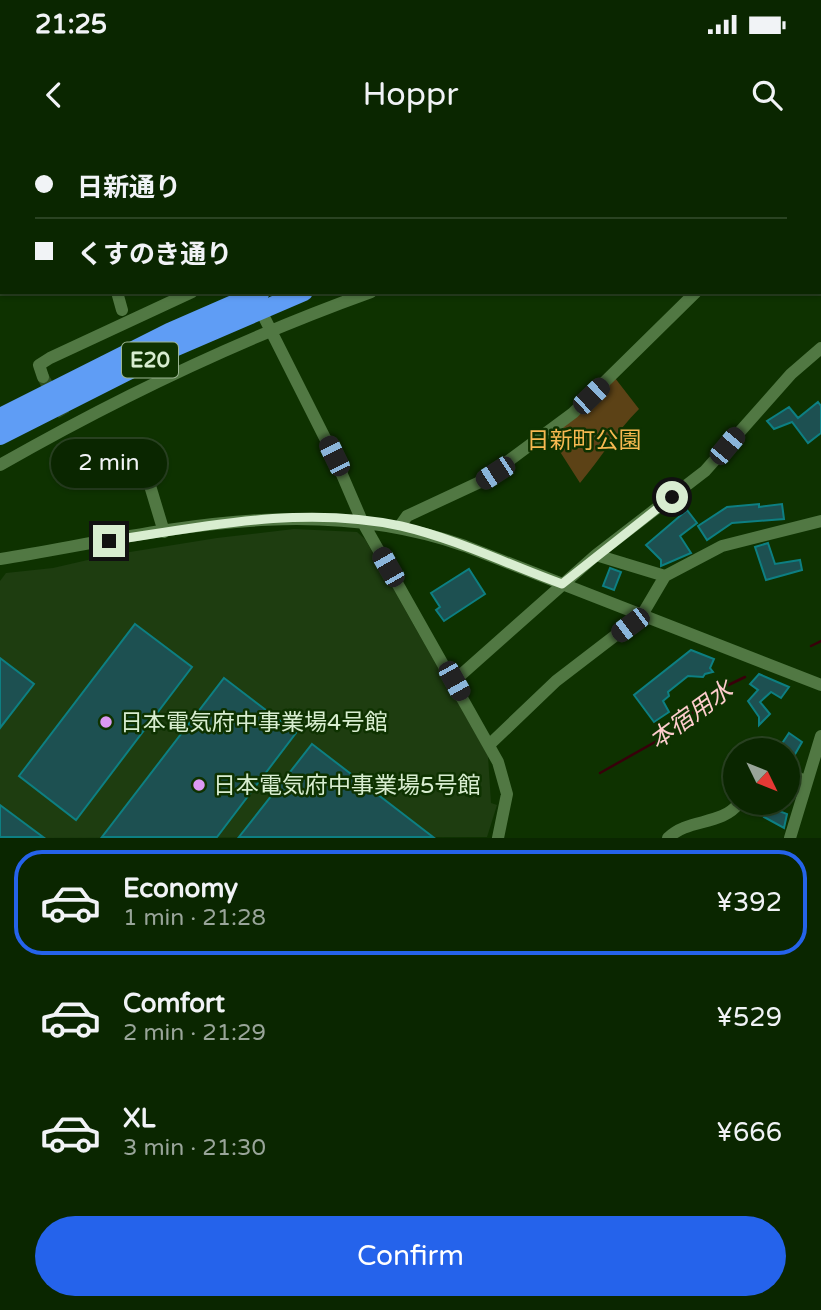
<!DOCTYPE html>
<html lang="en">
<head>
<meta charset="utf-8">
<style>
	:root { --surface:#0a2600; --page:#132e0a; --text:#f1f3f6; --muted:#99a599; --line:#2a4322; --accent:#2563eb }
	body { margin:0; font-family:"Varela Round","Noto Sans JP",sans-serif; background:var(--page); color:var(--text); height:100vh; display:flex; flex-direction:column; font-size:26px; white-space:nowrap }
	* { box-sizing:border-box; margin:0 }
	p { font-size:23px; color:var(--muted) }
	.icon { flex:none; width:38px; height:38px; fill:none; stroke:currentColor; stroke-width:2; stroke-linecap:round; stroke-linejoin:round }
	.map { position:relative; height:698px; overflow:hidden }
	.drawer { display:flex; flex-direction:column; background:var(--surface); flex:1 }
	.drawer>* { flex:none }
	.guide { position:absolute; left:0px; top:0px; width:822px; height:154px; box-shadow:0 2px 5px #0004,0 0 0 2px var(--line); display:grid; align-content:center; height:154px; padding:0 35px; background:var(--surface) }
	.needle { width:46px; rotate:133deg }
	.controls { position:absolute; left:723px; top:598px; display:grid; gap:14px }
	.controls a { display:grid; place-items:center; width:77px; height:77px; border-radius:50%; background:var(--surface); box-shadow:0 2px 5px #0004,0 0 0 2px var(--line); font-size:35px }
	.end { position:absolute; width:32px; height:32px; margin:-16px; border:9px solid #d8edd0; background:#111; box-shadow:0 0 0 4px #111 }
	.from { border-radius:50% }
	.bubble { position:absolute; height:49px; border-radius:24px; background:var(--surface); box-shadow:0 2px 5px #0004,0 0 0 2px var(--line); font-size:23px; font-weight:600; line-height:49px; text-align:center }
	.car { position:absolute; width:21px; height:42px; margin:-21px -10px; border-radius:9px; box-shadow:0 0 5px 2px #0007; background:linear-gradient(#222 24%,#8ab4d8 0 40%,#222 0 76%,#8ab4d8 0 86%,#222 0) }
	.guide b { display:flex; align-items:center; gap:24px; height:66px; font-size:26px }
	.guide b+b { border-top:2px solid var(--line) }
	.guide i { width:18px; height:18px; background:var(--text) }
	ul { padding:12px 0 0; list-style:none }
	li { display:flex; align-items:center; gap:21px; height:105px; margin:0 14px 10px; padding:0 21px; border:4px solid transparent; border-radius:28px }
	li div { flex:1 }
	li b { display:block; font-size:26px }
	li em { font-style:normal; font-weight:600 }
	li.current { border-color:var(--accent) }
	li>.icon { width:63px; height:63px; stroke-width:1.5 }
	.cta { display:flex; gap:14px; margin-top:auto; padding:14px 35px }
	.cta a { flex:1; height:80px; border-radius:42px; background:var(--accent); color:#fff; font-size:28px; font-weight:600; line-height:80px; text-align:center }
	.status { display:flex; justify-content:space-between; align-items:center; height:49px; padding:0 35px; background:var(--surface); direction:ltr }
	.status svg { height:19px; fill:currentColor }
	header { display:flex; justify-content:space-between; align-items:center; height:91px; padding:0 35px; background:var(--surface); font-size:32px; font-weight:600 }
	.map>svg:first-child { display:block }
</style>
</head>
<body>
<div class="status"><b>21:25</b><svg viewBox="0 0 49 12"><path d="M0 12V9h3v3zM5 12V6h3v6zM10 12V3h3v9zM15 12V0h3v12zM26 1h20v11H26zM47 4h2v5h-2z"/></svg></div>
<header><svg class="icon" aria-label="back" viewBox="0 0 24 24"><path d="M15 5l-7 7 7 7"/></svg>Hoppr<svg class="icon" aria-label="search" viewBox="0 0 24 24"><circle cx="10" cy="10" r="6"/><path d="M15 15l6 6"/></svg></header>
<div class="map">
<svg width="821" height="698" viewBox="0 0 821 698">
	<rect width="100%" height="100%" fill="#0e3200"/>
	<path fill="#1e3d10" d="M294,389L357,392L365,399L488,616L491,663L497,665L487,697L0,698V441L6,433L53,428L105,416L217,398Z"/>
	<path fill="#5c4216" d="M615,238L639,269C616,292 601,318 580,343L550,296Z"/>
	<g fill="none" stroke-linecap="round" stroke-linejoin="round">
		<path stroke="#38000a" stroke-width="2.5" d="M811,506L821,501
			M600,633L671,593L716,551L745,537"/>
	</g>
	<path fill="#1d5051" stroke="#0d7f82" stroke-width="2" d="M818,262L821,266V293L808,303L792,282L774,289L767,281L789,267L798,278Z
		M759,364V367L782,364L784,379L732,383L707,400L698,386L727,367Z
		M687,370L697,383L680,396L691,413L661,426V420L646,405Z
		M768,403L775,424L800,420L802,430L766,440L755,407Z
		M610,428L621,432L614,450L603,446Z
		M469,429L485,454L444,481L436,470L440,467L431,453Z
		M135,484L192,527L76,680L19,636Z
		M691,510L714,519L710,528L713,532L705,534L703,537L688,536L668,552L669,556L663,561L669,572L654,582L634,555Z
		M0,518L34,544L0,588Z
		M759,534L789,547L781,558L771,552L760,562L770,574L759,585V577L748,561L758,550L750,544Z
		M224,538L296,593L217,697H102Z
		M789,593L802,602L790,623L788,622V611H777Z
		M312,604L433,697H239Z
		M0,665L43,697H0Z
		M769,667L787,674L784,688L764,677Z"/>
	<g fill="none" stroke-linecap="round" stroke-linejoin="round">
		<path stroke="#2c4e1f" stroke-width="12" stroke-dasharray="12 6" stroke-linecap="butt" d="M706,0V2
			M43,237L64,275"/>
		<path stroke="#517843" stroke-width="12" d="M184,0L185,2
			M351,0L353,2
			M67,2L71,0
			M385,2L389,0
			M0,31H2
			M0,104L2,103
			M117,152L122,170
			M265,179L334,316L362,381L498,622L507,654L498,698
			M43,237L39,225L50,218L192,152
			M0,325C119,257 243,198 371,152
			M148,339L164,392
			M400,386L407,376L480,342L573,273L696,152
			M596,415L665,436
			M0,419C158,393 308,351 465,406L821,545
			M454,541L596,415L705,331L791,234L821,208
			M489,605L556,541L642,475L665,436L722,406L821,381
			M788,631L805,642
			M668,698C688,678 722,686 739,663
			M790,698L821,596"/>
		<path stroke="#5f9df5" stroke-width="18" d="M739,2L747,0
			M0,277L169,192L261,152
			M0,296L174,208L304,152"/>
	</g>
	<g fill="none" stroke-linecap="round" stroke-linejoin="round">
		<path stroke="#d8edd0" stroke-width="9" d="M109,401C206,386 304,365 401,386C457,399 509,425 562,444L672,357"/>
	</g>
	<g fill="#dd99f3" stroke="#0e3200" stroke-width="2.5">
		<circle cx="106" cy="582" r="7"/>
		<circle cx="199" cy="645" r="7"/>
	</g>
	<g text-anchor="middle" stroke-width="5" stroke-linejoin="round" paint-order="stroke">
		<rect fill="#0e3200" stroke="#9bb592" stroke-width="2" x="122" y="202.5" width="56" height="35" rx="5"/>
		<g font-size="21" font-weight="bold" fill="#d8edd0">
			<text x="150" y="227">E20</text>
		</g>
		<g font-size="23" fill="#f7b951" stroke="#0e3200">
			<text x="584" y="308">日新町公園</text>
		</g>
		<g font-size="23" fill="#d8edd0" stroke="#0e3200" text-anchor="start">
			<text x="120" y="590">日本電気府中事業場4号館</text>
			<text x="213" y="653">日本電気府中事業場5号館</text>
		</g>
		<g font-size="24" font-style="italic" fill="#fecdcd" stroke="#0e3200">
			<text transform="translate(691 575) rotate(-36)" y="8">本宿用水</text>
		</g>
	</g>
</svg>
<div class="controls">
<a><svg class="needle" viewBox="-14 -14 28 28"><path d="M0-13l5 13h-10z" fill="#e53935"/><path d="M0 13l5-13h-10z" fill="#99a599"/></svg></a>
</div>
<i class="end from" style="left:672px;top:357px"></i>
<i class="end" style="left:109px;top:401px"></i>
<div class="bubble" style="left:51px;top:299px;width:116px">2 min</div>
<i class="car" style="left:591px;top:256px;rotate:46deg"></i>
<i class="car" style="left:727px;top:306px;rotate:40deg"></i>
<i class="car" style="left:334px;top:316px;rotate:334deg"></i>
<i class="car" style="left:495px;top:333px;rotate:237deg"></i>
<i class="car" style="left:388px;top:427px;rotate:330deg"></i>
<i class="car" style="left:630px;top:485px;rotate:233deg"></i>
<i class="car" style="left:454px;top:541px;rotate:151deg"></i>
<div class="guide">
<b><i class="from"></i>日新通り</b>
<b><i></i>くすのき通り</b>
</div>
</div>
<section class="drawer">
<ul>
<li class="current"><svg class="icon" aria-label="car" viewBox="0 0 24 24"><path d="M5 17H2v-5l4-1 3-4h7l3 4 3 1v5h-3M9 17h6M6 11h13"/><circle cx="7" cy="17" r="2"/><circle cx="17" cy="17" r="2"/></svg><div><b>Economy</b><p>1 min · 21:28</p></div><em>¥392</em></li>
<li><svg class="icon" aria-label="car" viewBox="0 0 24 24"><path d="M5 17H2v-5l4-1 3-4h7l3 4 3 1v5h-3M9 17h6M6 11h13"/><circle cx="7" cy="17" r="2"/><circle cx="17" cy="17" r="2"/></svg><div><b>Comfort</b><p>2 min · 21:29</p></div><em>¥529</em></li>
<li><svg class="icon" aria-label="car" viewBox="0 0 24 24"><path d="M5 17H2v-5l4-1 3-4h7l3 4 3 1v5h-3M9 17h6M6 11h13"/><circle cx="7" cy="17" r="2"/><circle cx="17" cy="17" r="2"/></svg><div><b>XL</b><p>3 min · 21:30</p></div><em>¥666</em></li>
</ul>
<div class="cta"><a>Confirm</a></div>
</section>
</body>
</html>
